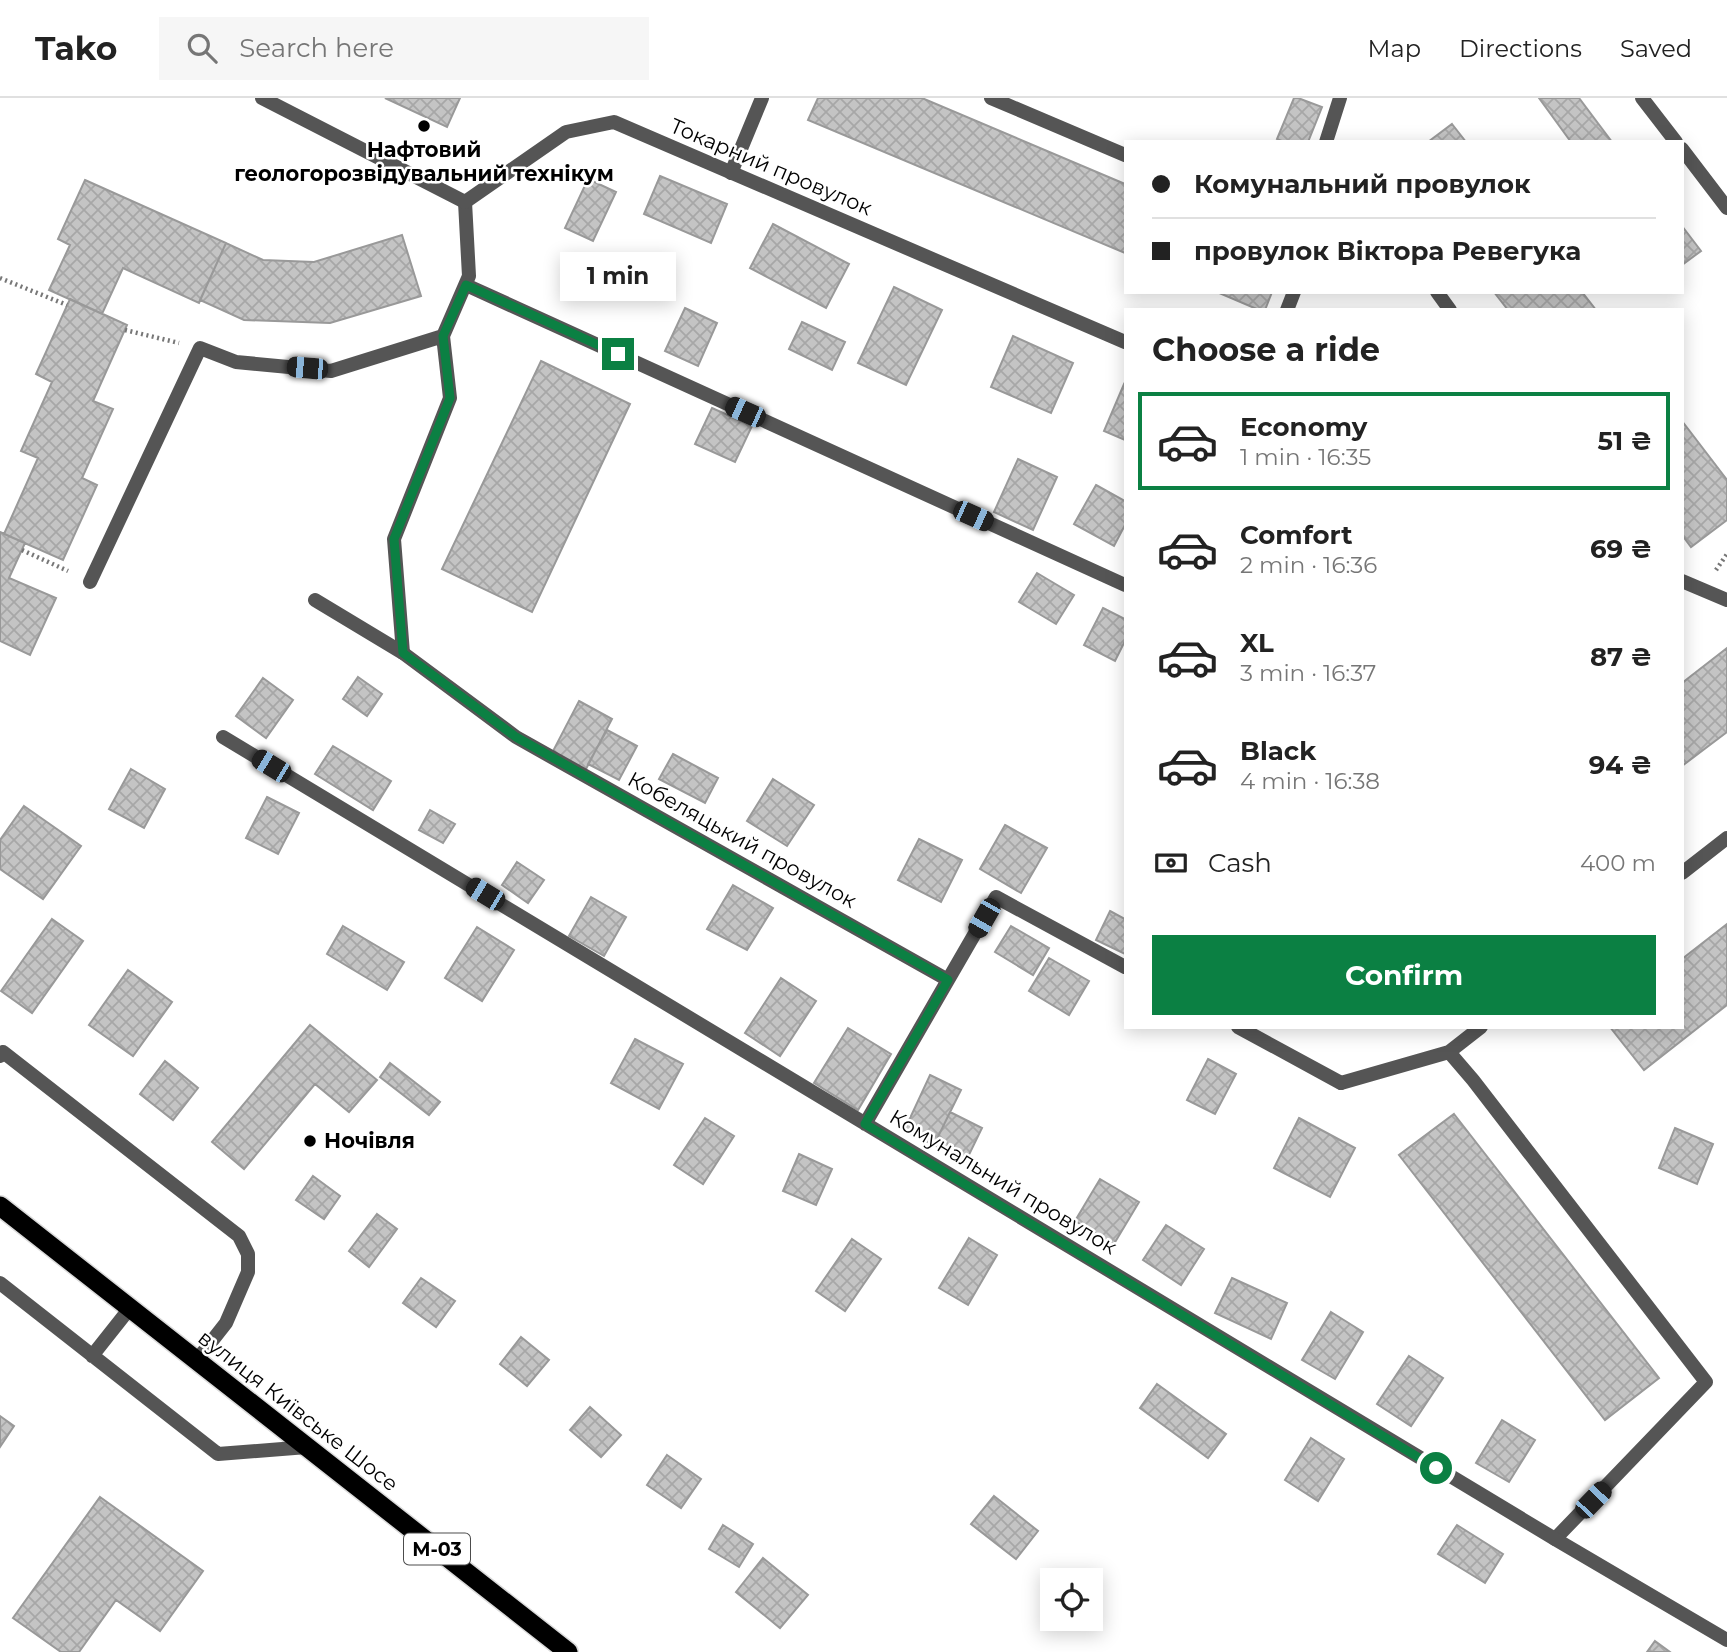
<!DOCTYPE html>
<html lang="en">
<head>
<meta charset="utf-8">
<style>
	:root { --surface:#fff; --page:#f6f6f6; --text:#222; --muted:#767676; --line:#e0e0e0; --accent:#0b8043 }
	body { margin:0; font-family:Montserrat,sans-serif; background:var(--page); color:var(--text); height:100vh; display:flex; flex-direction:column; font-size:26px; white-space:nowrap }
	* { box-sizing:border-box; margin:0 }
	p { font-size:23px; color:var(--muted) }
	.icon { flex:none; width:38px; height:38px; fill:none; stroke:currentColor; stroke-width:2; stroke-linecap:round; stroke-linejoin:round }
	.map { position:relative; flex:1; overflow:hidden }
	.drawer { position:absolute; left:1124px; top:210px; width:560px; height:721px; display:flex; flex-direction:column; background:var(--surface); border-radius:0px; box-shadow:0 4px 18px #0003 }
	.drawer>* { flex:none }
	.banner { position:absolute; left:1124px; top:42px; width:560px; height:154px; border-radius:0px; box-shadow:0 4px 18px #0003; display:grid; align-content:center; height:154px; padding:0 28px; background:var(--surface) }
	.controls { position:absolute; left:1040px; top:1470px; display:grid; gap:14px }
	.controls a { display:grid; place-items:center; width:63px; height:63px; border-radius:0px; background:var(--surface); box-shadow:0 4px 18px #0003; font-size:35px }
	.end { position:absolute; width:32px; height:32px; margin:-16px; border:9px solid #0b8043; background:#fff; box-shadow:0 0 0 4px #fff }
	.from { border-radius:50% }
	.bubble { position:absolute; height:49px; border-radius:0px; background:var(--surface); box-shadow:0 4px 18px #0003; font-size:23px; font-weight:700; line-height:49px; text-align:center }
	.car { position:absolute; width:21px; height:42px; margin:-21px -10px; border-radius:9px; box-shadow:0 0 5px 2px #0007; background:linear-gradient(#222 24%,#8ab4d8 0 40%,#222 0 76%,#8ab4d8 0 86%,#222 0) }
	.banner b { display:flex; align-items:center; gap:24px; height:66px; font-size:26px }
	.banner b+b { border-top:2px solid var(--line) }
	.banner i { width:18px; height:18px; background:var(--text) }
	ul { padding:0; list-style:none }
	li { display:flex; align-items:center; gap:21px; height:98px; margin:0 14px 10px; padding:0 14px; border:4px solid transparent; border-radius:0px }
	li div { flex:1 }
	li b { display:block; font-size:26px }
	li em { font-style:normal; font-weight:700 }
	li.selected { border-color:var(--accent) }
	li>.icon { width:63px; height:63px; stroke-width:1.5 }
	h2 { padding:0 28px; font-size:32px; line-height:84px }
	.pay { display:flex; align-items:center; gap:18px; height:77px; padding:0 28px; font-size:26px }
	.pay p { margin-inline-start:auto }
	.primary-button { display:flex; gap:14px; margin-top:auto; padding:14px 28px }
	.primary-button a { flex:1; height:80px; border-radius:0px; background:var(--accent); color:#fff; font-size:28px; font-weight:700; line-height:80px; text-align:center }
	header { display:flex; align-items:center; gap:42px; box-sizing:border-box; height:98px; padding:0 35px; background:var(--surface); border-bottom:2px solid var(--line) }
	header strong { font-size:33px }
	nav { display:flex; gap:38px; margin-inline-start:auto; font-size:24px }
	.search { width:490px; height:63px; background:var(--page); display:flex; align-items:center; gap:18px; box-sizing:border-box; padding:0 24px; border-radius:0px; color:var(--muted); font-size:26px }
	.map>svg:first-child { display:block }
</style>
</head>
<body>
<header>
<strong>Tako</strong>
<div class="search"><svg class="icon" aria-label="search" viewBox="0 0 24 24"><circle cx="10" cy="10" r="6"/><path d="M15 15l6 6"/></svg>Search here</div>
<nav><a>Map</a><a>Directions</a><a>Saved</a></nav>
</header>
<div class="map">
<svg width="1727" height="1554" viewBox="0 0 1727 1554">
	<defs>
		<pattern id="building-cross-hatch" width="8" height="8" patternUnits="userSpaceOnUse" patternTransform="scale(1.75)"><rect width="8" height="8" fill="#c4c4c4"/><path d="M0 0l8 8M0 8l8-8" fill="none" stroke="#a7a7a7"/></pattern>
	</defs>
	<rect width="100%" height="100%" fill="#fff"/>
	<path fill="url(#building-cross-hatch)" stroke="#999" stroke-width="2" d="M385,0H460L447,29Z
		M818,0H922L1125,86V155L808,22Z
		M1294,0H1298L1322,9L1308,44H1284L1277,41Z
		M1539,0H1579L1612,44H1571Z
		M1452,26L1466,44H1428Z
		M660,78L727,106L711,145L644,116Z
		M588,81L616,94L593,143L565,130Z
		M85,82L226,145L199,205L123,170L102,216L49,192L70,147L58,141Z
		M773,126L849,166L826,210L750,170Z
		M1682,128L1701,153L1682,167Z
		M402,137L421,198L330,225L244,222L200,202L226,145L263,162L314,164Z
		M894,189L942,212L906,287L858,265Z
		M1217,194H1272L1265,212H1259Z
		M1494,194H1582L1596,212H1508Z
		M70,201L127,227L93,303L113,311L82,380L97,387L63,462L4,436L38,360L21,353L52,284L36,276Z
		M685,210L717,225L698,268L665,253Z
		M802,224L845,244L832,272L789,251Z
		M1013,238L1073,265L1051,315L991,289Z
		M541,263L630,306L532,514L442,471Z
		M1124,286L1125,287V342L1104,333Z
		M712,310L752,328L735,364L695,346Z
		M1682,323L1727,382V422L1691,449L1682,437Z
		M1018,361L1057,379L1033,432L994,414Z
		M1096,387L1125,403V427L1114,448L1074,426Z
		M0,434L25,445L9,480L56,500L30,557L0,543Z
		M1037,475L1074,497L1056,526L1019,504Z
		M1103,510L1125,521V543L1115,563L1084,547Z
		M1727,550V634L1682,668V585Z
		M358,579L382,596L367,618L343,601Z
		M263,580L293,602L266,640L236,618Z
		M579,603L612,621L585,673L552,655Z
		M607,632L637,648L619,682L588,666Z
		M333,648L391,683L373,712L315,676Z
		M673,656L718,680L705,705L659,681Z
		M131,671L165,691L144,730L109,711Z
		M773,681L814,707L787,748L747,723Z
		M267,699L299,715L278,756L246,740Z
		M24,708L81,748L43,801L0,771V742Z
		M430,712L455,726L443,745L419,732Z
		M1005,727L1047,750L1021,795L980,771Z
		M919,741L962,762L941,804L898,782Z
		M517,764L544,782L528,805L502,787Z
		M733,787L773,810L747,852L707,831Z
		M591,799L626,819L604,858L569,838Z
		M1110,813L1125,821V856L1096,842Z
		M52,821L83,843L32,915L1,893Z
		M1727,826V907L1644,972L1610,929H1682V861Z
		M343,828L404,864L387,892L327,856Z
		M1011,828L1049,850L1033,877L995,854Z
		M477,829L514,852L482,903L445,880Z
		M1049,860L1089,883L1069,917L1029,893Z
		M128,872L172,904L133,958L89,927Z
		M781,880L816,903L780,958L745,935Z
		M310,927L377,982L349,1014L315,986L244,1071L212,1044Z
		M848,930L891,956L858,1012L814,985Z
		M635,941L683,966L659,1011L611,985Z
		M1208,961L1236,976L1215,1016L1187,1002Z
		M165,963L198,990L173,1022L140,996Z
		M390,965L440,1004L429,1017L380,979Z
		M930,977L961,992L934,1047L904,1033Z
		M950,1014L982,1030L966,1063L934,1047Z
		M1454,1016L1659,1280L1605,1322L1399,1057Z
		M705,1020L734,1038L703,1086L674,1067Z
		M1299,1020L1355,1050L1330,1099L1274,1070Z
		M1675,1030L1713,1046L1697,1086L1659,1070Z
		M799,1056L832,1071L816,1107L783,1093Z
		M313,1078L340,1098L324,1121L296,1102Z
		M1100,1081L1139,1104L1114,1146L1075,1123Z
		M377,1116L397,1131L369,1169L349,1153Z
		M1166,1127L1204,1151L1181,1187L1143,1162Z
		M969,1140L997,1157L968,1207L939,1190Z
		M852,1141L881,1161L845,1213L816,1193Z
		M421,1180L455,1203L436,1229L403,1205Z
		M1232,1180L1287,1205L1271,1241L1215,1215Z
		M1331,1214L1363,1234L1335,1281L1302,1262Z
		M521,1239L549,1262L527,1288L500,1266Z
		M1409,1258L1443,1280L1411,1328L1377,1306Z
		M1157,1286L1226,1336L1208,1360L1140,1310Z
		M590,1309L621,1337L601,1359L570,1332Z
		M0,1318L14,1328L0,1349Z
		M1502,1322L1535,1342L1509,1384L1476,1365Z
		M1311,1340L1344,1361L1318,1403L1285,1382Z
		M667,1357L701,1381L681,1410L647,1387Z
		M994,1398L1038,1433L1016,1461L971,1426Z
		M100,1399L203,1473L160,1533L116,1502L79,1554H61L13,1520Z
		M723,1427L753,1446L739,1469L709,1451Z
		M1457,1427L1503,1456L1485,1485L1438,1456Z
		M763,1460L808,1497L780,1530L736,1494Z
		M1655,1543L1670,1554H1647Z"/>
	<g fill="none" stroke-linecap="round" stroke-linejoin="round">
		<defs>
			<path id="trunk" d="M0,1108L568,1554"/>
		</defs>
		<use href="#trunk" stroke="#dbdbdb" stroke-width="22"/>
		<path stroke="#777" stroke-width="4.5" stroke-dasharray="2 3.5" stroke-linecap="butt" d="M0,180L67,207
			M125,232L179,245
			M22,452L68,473
			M1716,472L1727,456"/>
		<path stroke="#555" stroke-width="14" d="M991,0L1125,57
			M1642,0L1676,44
			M1326,44L1340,0
			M1682,51L1727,110
			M731,75L762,0
			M1437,194L1450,212
			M1287,212L1294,194
			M90,484L200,250L236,264L331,273L443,238L469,178L465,104
			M403,555L394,441L450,300L443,238
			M1682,775L1727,740
			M1449,954L1473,982L1706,1284L1555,1441
			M0,958L3,954L239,1138L248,1156V1174L226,1225L197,1262
			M1341,985L1449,954L1481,929
			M0,1185L218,1356L307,1349
			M92,1258L130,1210"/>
		<path stroke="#555" stroke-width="14" d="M262,0L465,104L566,34L614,24L1125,244
			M466,187L1125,487
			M1682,483L1727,502
			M315,502L403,555L516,639L948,882L996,799L1125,869
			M223,639L1555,1441L1727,1542
			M1238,929L1341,985
			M865,1026L948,882"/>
		<use href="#trunk" stroke="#000" stroke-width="19"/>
	</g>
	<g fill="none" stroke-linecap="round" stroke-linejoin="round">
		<path stroke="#0b8043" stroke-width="9" d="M618,256L466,187L443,238L450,300L394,441L403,555L516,639L948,882L865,1026L1436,1370"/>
	</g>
	<g fill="#000" stroke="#fff" stroke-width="2.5">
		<circle cx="424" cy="28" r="7"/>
		<circle cx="310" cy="1043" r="7"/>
	</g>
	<g text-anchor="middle" stroke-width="5" stroke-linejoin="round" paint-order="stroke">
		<rect fill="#fff" stroke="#4c4c4c" stroke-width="2" x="404" y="1435.5" width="66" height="31" rx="5"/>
		<g font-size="19" font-weight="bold" fill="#000">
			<text x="437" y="1458">М-03</text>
		</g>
		<g font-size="21" font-weight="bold" fill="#000" stroke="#fff">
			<text x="424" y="59">Нафтовий<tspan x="424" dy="24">геологорозвідувальний технікум</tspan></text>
			<text x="324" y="1050" text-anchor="start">Ночівля</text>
		</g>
		<g font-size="21" fill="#000" stroke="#fff">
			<text transform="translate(771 69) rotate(23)" y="7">Токарний провулок</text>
			<text transform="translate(742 742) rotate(29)" y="7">Кобеляцький провулок</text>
			<text transform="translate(1003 1084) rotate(31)" y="7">Комунальний провулок</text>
			<text transform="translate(298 1313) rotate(38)" y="7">вулиця Київське Шосе</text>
		</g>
	</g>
</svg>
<div class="controls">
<a><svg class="icon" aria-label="locate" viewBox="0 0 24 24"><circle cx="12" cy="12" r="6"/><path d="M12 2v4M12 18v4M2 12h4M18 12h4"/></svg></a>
</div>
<i class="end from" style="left:1436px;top:1370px"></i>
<i class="end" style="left:618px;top:256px"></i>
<div class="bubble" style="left:560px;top:154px;width:116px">1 min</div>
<i class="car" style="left:307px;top:270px;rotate:275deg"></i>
<i class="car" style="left:745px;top:314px;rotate:294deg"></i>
<i class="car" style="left:973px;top:418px;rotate:114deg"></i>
<i class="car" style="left:271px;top:668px;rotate:301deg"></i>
<i class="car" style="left:485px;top:796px;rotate:301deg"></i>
<i class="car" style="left:984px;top:820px;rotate:210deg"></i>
<i class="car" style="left:1593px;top:1402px;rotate:44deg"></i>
<div class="banner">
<b><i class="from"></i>Комунальний провулок</b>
<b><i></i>провулок Віктора Ревегука</b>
</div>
<section class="drawer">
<h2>Choose a ride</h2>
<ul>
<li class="selected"><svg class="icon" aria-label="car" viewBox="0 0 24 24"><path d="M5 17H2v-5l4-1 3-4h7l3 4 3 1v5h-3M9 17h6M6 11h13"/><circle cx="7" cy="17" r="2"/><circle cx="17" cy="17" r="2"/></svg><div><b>Economy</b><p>1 min · 16:35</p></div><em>51 ₴</em></li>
<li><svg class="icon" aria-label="car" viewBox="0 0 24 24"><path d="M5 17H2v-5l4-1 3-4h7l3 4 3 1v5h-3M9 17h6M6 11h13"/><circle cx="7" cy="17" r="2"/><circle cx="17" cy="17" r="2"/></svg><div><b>Comfort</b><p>2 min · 16:36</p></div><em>69 ₴</em></li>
<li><svg class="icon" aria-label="car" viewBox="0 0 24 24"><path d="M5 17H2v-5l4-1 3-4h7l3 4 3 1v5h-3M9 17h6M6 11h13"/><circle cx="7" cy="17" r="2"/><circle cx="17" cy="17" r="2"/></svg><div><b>XL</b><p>3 min · 16:37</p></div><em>87 ₴</em></li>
<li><svg class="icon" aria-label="car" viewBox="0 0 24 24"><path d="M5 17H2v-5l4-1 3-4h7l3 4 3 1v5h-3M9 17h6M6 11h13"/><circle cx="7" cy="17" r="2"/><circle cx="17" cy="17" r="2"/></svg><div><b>Black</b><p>4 min · 16:38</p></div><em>94 ₴</em></li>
</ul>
<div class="pay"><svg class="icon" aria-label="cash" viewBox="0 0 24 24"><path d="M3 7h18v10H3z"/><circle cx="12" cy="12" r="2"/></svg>Cash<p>400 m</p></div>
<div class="primary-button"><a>Confirm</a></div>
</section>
</div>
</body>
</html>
